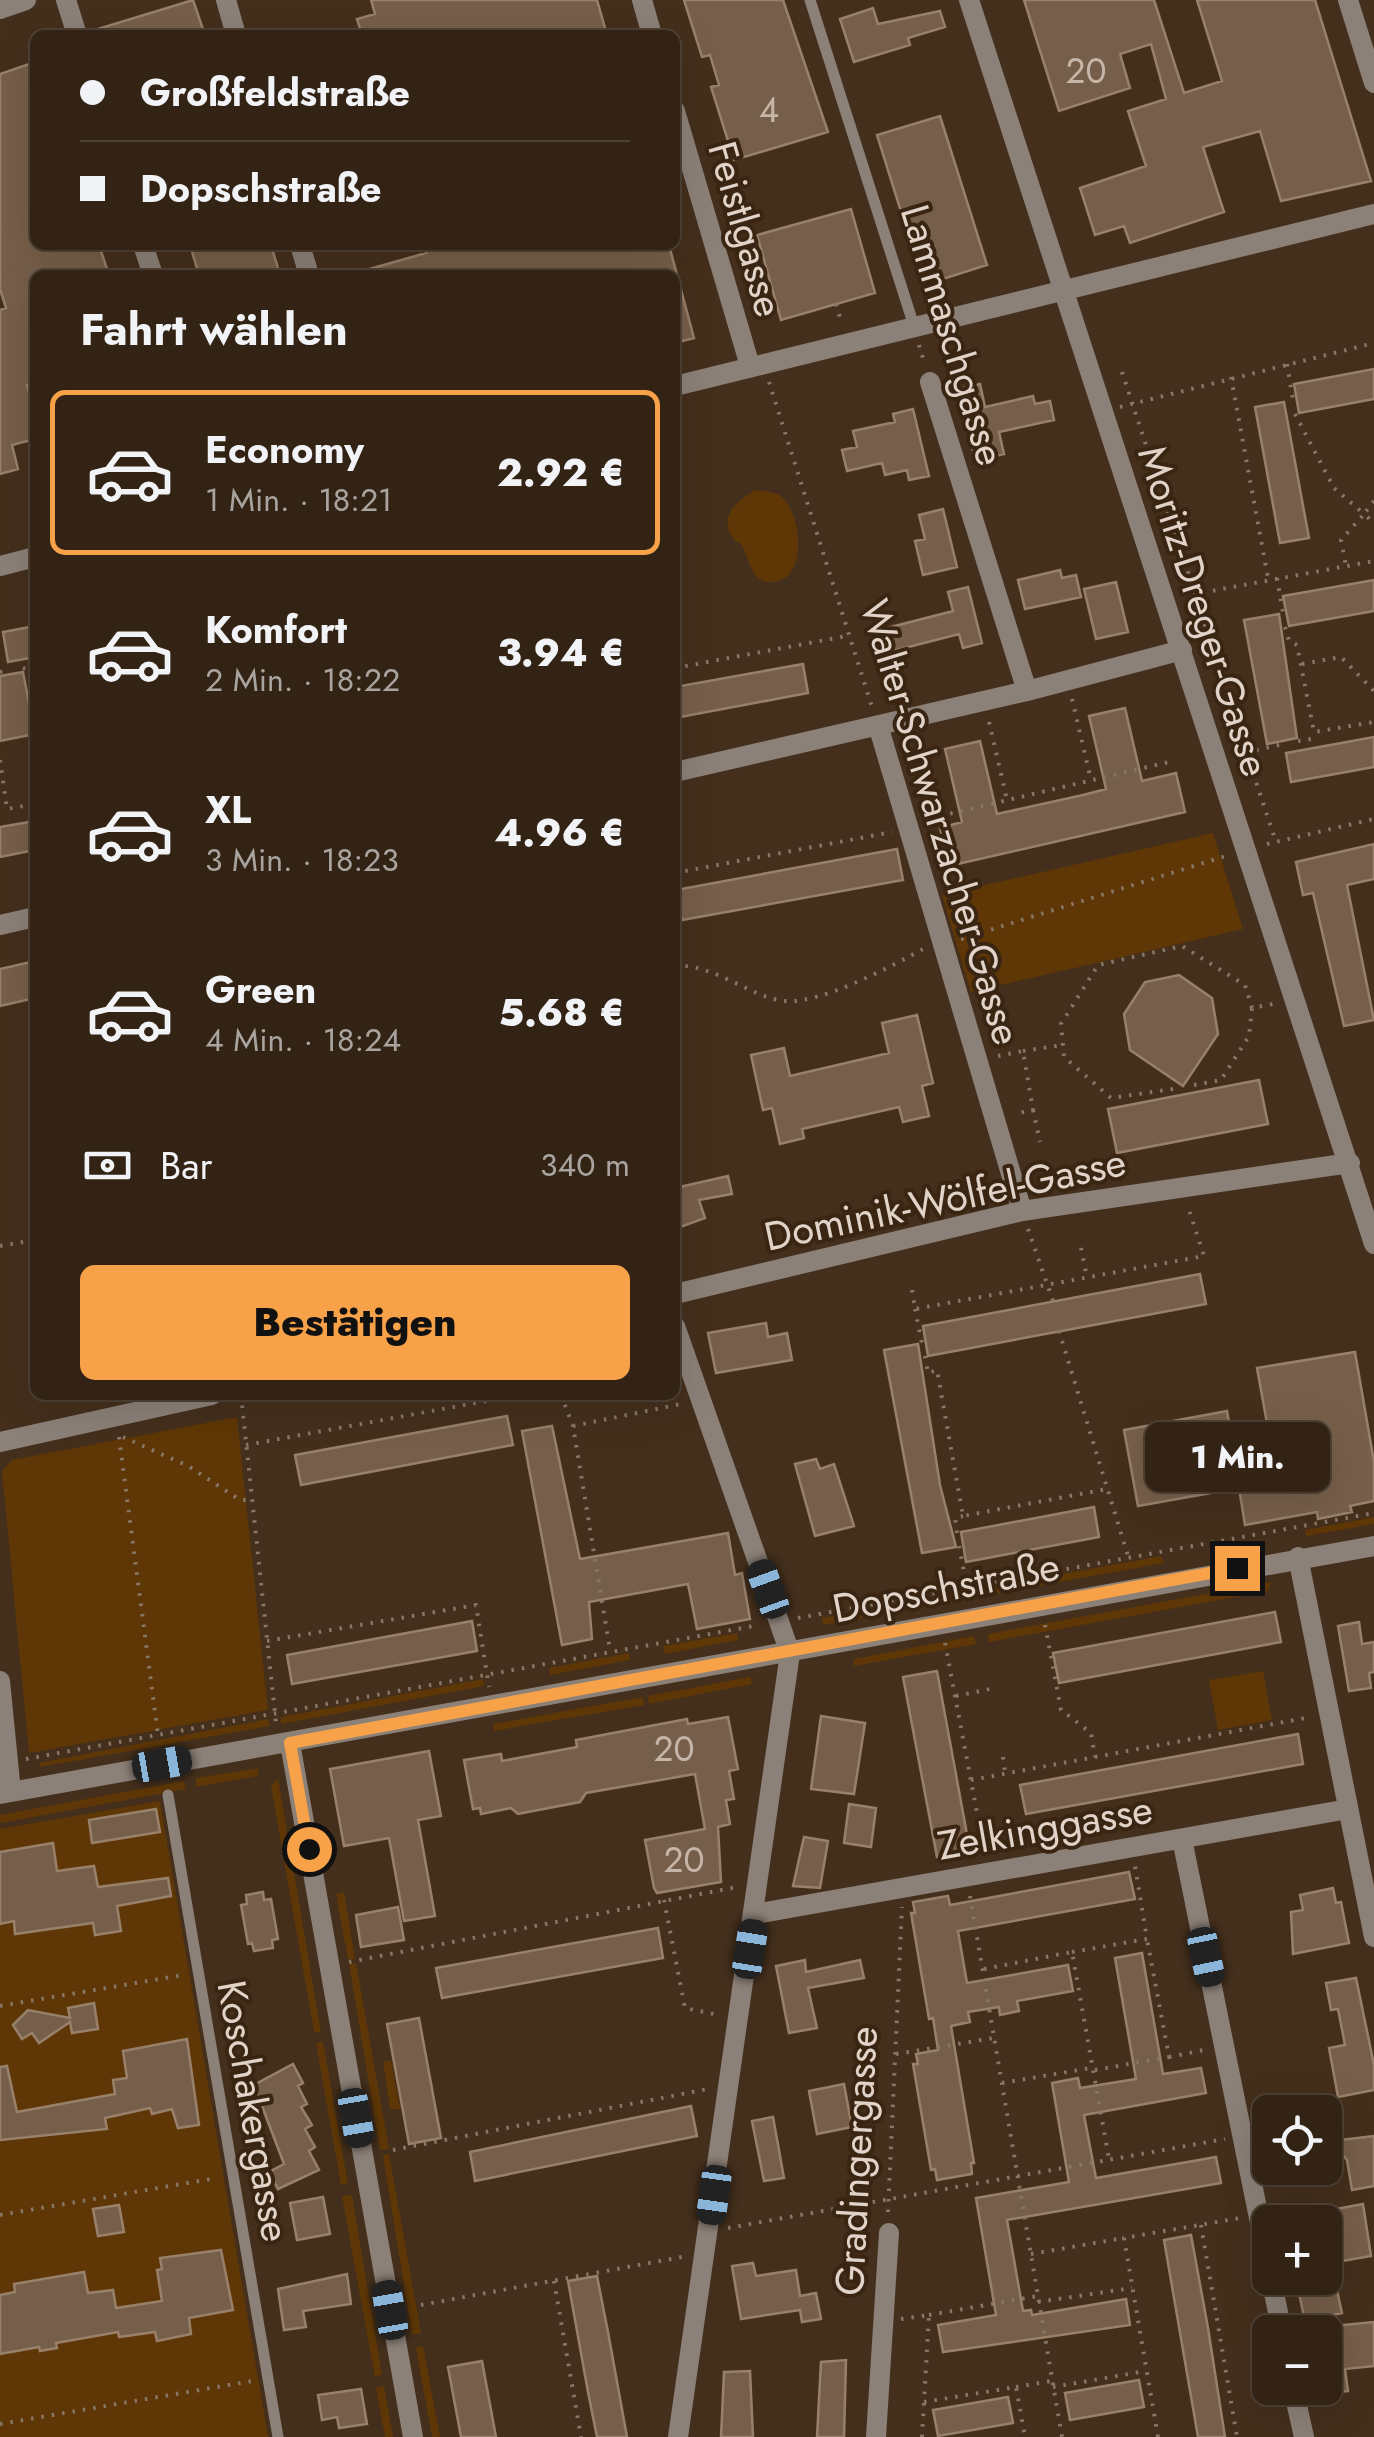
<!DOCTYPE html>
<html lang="de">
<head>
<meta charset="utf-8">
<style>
	:root { --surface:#332315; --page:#3e2f22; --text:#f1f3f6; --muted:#a9a4a0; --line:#4e4034; --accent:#f7a149 }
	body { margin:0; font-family:Jost,sans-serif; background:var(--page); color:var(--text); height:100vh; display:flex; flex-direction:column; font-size:38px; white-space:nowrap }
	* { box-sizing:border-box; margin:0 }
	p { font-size:32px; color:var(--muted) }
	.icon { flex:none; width:55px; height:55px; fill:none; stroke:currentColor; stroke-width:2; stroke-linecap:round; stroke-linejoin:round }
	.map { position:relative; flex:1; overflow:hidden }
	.panel { position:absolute; left:30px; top:270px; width:650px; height:1130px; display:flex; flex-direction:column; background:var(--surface); border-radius:15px; box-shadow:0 10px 40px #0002,0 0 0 2px var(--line) }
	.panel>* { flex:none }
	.banner { position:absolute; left:30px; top:30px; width:650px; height:220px; border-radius:15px; box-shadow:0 10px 40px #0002,0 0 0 2px var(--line); display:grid; align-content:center; height:220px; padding:0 50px; background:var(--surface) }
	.buttons { position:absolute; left:1252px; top:2095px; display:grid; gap:20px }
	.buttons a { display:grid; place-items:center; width:90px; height:90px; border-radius:15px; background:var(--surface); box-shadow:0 10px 40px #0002,0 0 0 2px var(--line); font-size:50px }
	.end { position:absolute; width:45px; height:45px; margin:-22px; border:12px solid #f7a149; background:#111; box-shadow:0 0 0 5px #111 }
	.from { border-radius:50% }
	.bubble { position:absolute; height:70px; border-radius:15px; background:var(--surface); box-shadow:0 10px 40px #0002,0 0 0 2px var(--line); font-size:32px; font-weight:800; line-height:70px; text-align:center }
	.car { position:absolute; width:30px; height:60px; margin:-30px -15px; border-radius:12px; box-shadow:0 0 8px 2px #0007; background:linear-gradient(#222 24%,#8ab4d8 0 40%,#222 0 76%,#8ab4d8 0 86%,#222 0) }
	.banner b { display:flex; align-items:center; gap:35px; height:95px; font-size:38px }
	.banner b+b { border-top:2px solid var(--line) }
	.banner i { width:25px; height:25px; background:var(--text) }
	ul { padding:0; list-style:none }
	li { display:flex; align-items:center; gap:30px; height:165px; margin:0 20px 15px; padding:0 30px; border:5px solid transparent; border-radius:15px }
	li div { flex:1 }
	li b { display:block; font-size:38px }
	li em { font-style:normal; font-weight:800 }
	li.active { border-color:var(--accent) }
	li>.icon { width:90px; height:90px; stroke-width:1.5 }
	h2 { padding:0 50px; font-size:45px; line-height:120px }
	.pay { display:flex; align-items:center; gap:25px; height:110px; padding:0 50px; font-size:38px }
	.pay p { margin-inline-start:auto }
	.action { display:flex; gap:20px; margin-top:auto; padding:20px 50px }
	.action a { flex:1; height:115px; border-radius:15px; background:var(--accent); color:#111; font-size:40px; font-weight:800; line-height:115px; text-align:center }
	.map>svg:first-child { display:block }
</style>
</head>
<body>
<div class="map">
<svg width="1374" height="2437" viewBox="0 0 1374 2437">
	<rect width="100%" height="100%" fill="#442f1c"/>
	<path fill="#5f3706" d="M756,490C763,491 773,492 779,495C802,509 810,583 771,582C751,582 750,562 744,549C738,538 740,547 733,538C717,516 739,499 756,490Z
		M1213,833L1243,929L971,992L942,895Z
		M237,1417L268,1710L29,1753L2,1471L12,1460Z
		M1374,1517V1524L1306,1536L1305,1530Z
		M1161,1556L1164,1563L823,1625L822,1618Z
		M1272,1582L1268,1591L989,1642L988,1634Z
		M737,1633L738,1640L664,1654L663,1646Z
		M974,1636L976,1644L854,1666V1659Z
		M629,1653L630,1660L550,1675L549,1668Z
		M1263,1671L1272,1720L1218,1730L1209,1680Z
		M750,1677L752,1684L649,1704L648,1696Z
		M483,1679L484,1686L281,1724V1717Z
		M643,1697L644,1705L494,1731L493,1724Z
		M268,1719L270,1726L40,1767L39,1763Z
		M259,1768L257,1776L196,1787V1778Z
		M278,1779L321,2032H314L271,1786Z
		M184,1781L186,1789L0,1823V1815Z
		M160,1801L268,2437H0V1829Z
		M344,1892L355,1959H348L336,1894Z
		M356,1963L389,2149L380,2150L349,1964Z
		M323,2042L348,2184L341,2185L316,2043Z
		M383,2061H391L400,2109H390Z
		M389,2154L421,2333L412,2335L383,2155Z
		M352,2195L382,2374L375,2377L342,2196Z
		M423,2346L440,2437H432L416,2348Z
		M384,2386L393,2437H385L376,2387Z"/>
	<path fill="#765f4a" stroke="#98806a" stroke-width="2.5" d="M193,0L205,35H92L91,31Z
		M371,0H597L607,35H362L357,19L375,14Z
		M684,0H783L828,132L734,160L711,87L719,85L710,55L702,57Z
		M1024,0H1154L1184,93L1222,81L1197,0H1315L1371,181L1281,201L1260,131L1203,147L1224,212L1130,243L1124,226L1095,235L1080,188L1146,166L1128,111L1166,99L1151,44L1120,54L1130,88L1059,111Z
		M873,8L878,24L940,11L945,27L908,38L910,45L854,62L840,19Z
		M35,62V245H99L109,275H35V383L27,385L35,415V439L12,445L18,469L0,474V310L6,308L0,289V74Z
		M940,116L987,265L924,285L877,135Z
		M851,209L875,293L781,320L757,235Z
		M190,245H271L280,275H199Z
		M424,245H669L677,275H367L366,270L426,253Z
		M680,286L694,338L675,343V287Z
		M1374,369V399L1299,413L1294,384Z
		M980,384L985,407L1033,396L1035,404L1050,401L1054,420L999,432L1004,454L975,460L959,389Z
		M1284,402L1309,538L1280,543L1255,407Z
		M913,409L929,476L909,480L907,470L885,475L882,463L847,471L842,450L857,447L853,431L895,422L893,414Z
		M943,509L957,567L923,575L915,541L925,539L919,515Z
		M1060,570L1062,578L1076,575L1081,597L1025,609L1018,580Z
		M1374,580V611L1289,626L1283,596Z
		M1116,582L1128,632L1096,639L1084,589Z
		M968,587L982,643L963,648L959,634L893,651L887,628L953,611L948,592Z
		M1279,614L1297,738L1267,744L1244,620Z
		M35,626V657L8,662L3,632Z
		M803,664L808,693L675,718V687Z
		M23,672L35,734L0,741V676Z
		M1125,708L1142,781L1176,773L1185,812L949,866L940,828L962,822L945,749L980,741L997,814L1083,795L1106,789L1089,716Z
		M1374,737V767L1291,782L1286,753Z
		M35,821V850L0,857V827Z
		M1374,844V879L1347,885L1374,1020L1344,1026L1313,893L1303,895L1296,862Z
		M897,849L903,880L682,920L676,890Z
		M35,961V998L0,1006V969Z
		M1179,975L1212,998L1218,1034L1183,1086L1130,1050L1124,1014L1145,982Z
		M917,1015L933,1083L922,1086L929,1116L903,1122L899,1107L802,1129L804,1138L780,1144L772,1108L763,1110L751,1055L784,1048L790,1076L889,1053L882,1023Z
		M1259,1080L1268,1124L1117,1153L1108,1109Z
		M728,1176L732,1194L699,1200L705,1218L675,1229V1188Z
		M1200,1274L1206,1304L928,1356L923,1326Z
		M766,1323L768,1337L787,1333L792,1360L716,1373L708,1333Z
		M918,1344L940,1485L956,1547L922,1553L884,1350Z
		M1355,1352L1374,1462V1501L1350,1506L1352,1512L1318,1519L1317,1512L1245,1525L1239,1488L1138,1506L1124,1430L1227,1411L1235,1458L1272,1451L1257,1368Z
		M507,1416L513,1445L301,1485L295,1455Z
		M552,1426L580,1559L728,1533L735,1575L742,1573L750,1619L697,1629L688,1584L589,1602L592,1639L562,1645L522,1431Z
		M816,1459L820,1469L834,1464L854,1526L815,1536L795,1464Z
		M1094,1507L1099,1537L966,1562L961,1532Z
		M1275,1612L1281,1642L1059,1683L1053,1653Z
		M472,1621L477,1651L292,1684L287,1655Z
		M1359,1622L1362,1644L1374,1642V1672L1369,1673L1371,1688L1349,1691L1338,1626Z
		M937,1671L970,1851L937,1857L903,1677Z
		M821,1716L865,1723L854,1794L811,1789Z
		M728,1717L738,1769L729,1771L734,1799L726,1800L730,1824L718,1827L721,1882L657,1893L654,1888L645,1840L705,1829L695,1774L586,1793L580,1802L518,1814L511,1808L481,1814L480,1808L473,1809L464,1760L501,1754L502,1761L577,1747L576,1740L687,1719L688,1724Z
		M1298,1734L1303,1764L1026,1814L1020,1785Z
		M429,1751L441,1816L418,1820L435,1916L404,1921L389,1838L344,1846L330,1769Z
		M849,1804L876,1808L871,1847L844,1843Z
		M156,1809L160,1832L92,1843L89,1820Z
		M804,1837L828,1841L820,1888L793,1886Z
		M53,1843L57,1871L94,1866L98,1887L168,1878L171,1896L117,1906L121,1931L95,1935L93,1923L15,1934L14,1921L0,1924V1852Z
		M1129,1872L1135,1899L958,1931L967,1983L1068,1965L1073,1991L1017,2001L1019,2011L1000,2015L999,2007L968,2012L970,2022L951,2026L974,2163H971L972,2174L937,2180L935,2169L931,2170L913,2064H918L916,2054L938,2050L933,2018L929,2019L911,1913H915L913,1902L948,1896L950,1905Z
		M1333,1888L1336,1903L1341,1902L1349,1943L1293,1954L1291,1912L1303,1910L1300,1895Z
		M263,1892L264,1900L271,1899L278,1939L272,1940L273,1948L254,1951L252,1943L248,1944L241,1905L247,1904L246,1895Z
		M398,1907L404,1940L361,1947L356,1915Z
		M658,1928L663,1958L442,1998L436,1968Z
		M1142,1953L1163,2074L1201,2068L1206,2093L1084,2115L1096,2178L1216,2157L1221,2183L1007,2220L1023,2311L1031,2310L1032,2315L1126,2299L1130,2325L943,2352L938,2325L996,2315L976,2198L1069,2182L1052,2083L1078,2078L1080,2088L1136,2079L1115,1958Z
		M805,1960L806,1972L860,1960L864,1978L808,1988L817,2028L789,2033L776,1966Z
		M1356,1978L1374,2065V2090L1338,2097L1329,2048L1345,2045L1338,2009L1331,2010L1326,1983Z
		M94,2003L98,2029L72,2033L70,2022L39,2043L32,2033L22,2039L13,2025L28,2010L70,2018L68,2008Z
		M419,2018L441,2138L409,2144L387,2024Z
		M187,2039L199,2125L178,2128L172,2109L152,2114L150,2108L105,2118L107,2129L0,2140V2067L7,2066L17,2112L115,2094L113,2080L127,2078L123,2051Z
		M293,2064L303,2083L298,2086L307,2104L301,2107L312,2125L305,2129L315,2147L309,2151L319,2170L278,2189L269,2172L284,2164L254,2085Z
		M844,2084L852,2127L817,2134L809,2091Z
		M691,2106L697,2136L475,2181L470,2152Z
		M773,2117L784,2178L764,2181L752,2121Z
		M1374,2136V2186L1352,2190L1347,2160L1337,2148L1341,2140Z
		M323,2197L330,2234L297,2240L290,2203Z
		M1363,2204L1371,2256L1325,2264V2211Z
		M119,2205L124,2232L98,2236L93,2209Z
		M1191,2235L1208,2328L1225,2437H1198L1164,2240Z
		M221,2250L233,2310L189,2318L191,2334L157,2341L155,2332L119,2337L118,2332L56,2343L57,2348L40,2351L39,2347L0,2354V2295L15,2292L14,2284L84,2272L88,2293L113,2290L116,2308L162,2301L157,2270L162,2269L160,2258Z
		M753,2263L756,2276L796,2270L800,2296L816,2293L821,2319L802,2322L800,2310L741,2319L732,2266Z
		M347,2274L351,2304L303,2311L306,2327L284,2330L278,2289Z
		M597,2276L608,2332L627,2437H597L588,2392L568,2281Z
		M1335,2281L1342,2313L1305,2321L1298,2289Z
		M1374,2322V2366L1345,2369L1348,2391L1325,2393V2365L1336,2364L1332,2326Z
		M846,2360L844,2437H817L821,2362Z
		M482,2361L496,2437H461L448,2367Z
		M750,2371L753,2437H721L724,2372Z
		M1139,2380L1144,2407L1070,2420L1065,2393Z
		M361,2389L367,2424L339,2428L337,2417L322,2420L318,2395Z
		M1008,2397L1013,2423L938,2436L933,2410Z"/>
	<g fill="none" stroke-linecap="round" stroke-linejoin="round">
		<path stroke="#887666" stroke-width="4" stroke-dasharray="2.5 8" stroke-linecap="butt" d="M836,304L842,324
			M919,345L925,365
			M1287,364L1293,400
			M1122,372L1195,594L1374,561
			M1231,377L1268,578
			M769,382L872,707
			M1120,407L1374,343
			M1295,414L1334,488L1364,514L1341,540L1346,566
			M1374,501L1364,514L1374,523
			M1277,578L1283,613
			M1195,594L1246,752
			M1285,627L1289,641L1297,645L1314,732L1374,722
			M1302,664L1341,657L1374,691
			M23,668L35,672
			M675,668L847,636
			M0,672L10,670
			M1072,699L1091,780
			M989,722L1007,800
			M1298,741L1311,739L1314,732
			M0,760L7,809L35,804
			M1253,773L1276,842
			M1244,776L1253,773L1246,752L1284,744
			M940,816L1173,761
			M1267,844L1374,819
			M675,873L892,832
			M675,935L681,964
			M961,939L1229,855
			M675,966C713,963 754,999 785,1001C821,1004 892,966 923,949
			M1023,1051L1063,1045
			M998,1056L1023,1051L1033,1110L1014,1114
			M1194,1085L1221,1080L1249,1036L1252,1008L1273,1004
			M1173,1089L1111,1098L1064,1057L1061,1024L1098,965L1182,946L1245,985L1252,1008
			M1033,1110L1040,1142
			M1028,1229L1053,1301
			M0,1246L35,1240
			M1081,1248L1087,1277
			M912,1290L915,1309L1204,1256L1188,1207
			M915,1309L922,1343
			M1059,1331L1128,1556
			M925,1356L928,1373L937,1370L963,1516L1107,1489
			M241,1395L276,1723
			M561,1395L573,1426L610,1650
			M573,1426L681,1404
			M119,1437L158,1735
			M123,1437L188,1466L240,1500H252
			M246,1445L519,1395
			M957,1533L955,1518L963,1516
			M959,1546L967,1587
			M798,1618L1374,1513
			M1045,1625L1061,1710L1091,1733L1095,1757
			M267,1641L476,1605L489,1687
			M945,1643L985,1855
			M956,1696L990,1689
			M1003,1757L1005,1772
			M26,1759L759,1625
			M971,1780L1311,1717
			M970,1896L1062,2437
			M664,1900L685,2008L719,2015
			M1072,1952L1147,1939L1135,1866
			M349,1962L737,1887
			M984,1969L1072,1952L1109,2159
			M0,2006L183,1975
			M896,2054L994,2038
			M1169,2057L1204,2050
			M1095,2070L1169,2057L1147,1939
			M1002,2083L1091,2068
			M393,2150L708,2089
			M888,2212L902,1907
			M0,2215L217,2178
			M1201,2225L1237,2437
			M728,2228L1225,2139
			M1031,2254L1124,2238
			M554,2281L581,2437
			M1038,2302L1132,2288
			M421,2305L682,2257
			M929,2315L1038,2296
			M901,2319L929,2315L924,2402L1016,2387L1025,2437
			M1016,2387L1051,2381
			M1053,2387L1146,2371
			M0,2424L252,2381
			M922,2437L924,2402
			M1158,2437L1124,2238L1240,2218"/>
		<path stroke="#8c8178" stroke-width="11" d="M810,0L914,326
			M168,1795L278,2437"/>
		<path stroke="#8c8178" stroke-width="20" d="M66,0L77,35
			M226,0L236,35
			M642,0L652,35
			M969,0L1374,1244
			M1348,0L1374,83
			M0,9L26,0
			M675,111L750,366
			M143,245L153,275
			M300,245L309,275
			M930,382L1027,691
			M675,386L1374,214
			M0,566L35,557
			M878,725L1022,1211
			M675,772L1027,691L1182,650
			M0,925L35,917
			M675,1294L1022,1211L1350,1163
			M675,1326L790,1653L678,2437
			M0,1442L212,1395
			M1298,1557L1374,1937
			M0,1681L11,1792
			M290,1743L413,2437
			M0,1794L1374,1546
			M1182,1839L1270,2272
			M755,1914L1348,1809
			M1271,2278L1282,2332
			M1293,2388L1304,2437
			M876,2437L889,2233"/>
	</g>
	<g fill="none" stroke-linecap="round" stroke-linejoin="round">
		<path stroke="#f7a149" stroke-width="12" d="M309,1849L290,1743L1237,1568"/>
	</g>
	<g text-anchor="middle" stroke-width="8" stroke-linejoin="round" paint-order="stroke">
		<g font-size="35" fill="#c6b6a8">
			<text x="1086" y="83">20</text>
			<text x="769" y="122">4</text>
			<text x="674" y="1761">20</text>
			<text x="684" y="1872">20</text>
		</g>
		<g font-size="40" fill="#e1d3c8" stroke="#392512">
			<text transform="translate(746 229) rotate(74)" y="14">Feistlgasse</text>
			<text transform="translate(953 335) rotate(73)" y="14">Lammaschgasse</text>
			<text transform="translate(1204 611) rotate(72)" y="14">Moritz-Dreger-Gasse</text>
			<text transform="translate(941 822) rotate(73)" y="14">Walter-Schwarzacher-Gasse</text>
			<text transform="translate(945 1199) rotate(-12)" y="14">Dominik-Wölfel-Gasse</text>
			<text transform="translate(946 1587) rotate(-11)" y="14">Dopschstraße</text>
			<text transform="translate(1045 1827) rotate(-10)" y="14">Zelkinggasse</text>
			<text transform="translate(254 2111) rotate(80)" y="14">Koschakergasse</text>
			<text transform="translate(856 2161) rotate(-87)" y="14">Gradingergasse</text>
		</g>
	</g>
</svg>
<div class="buttons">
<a><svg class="icon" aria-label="locate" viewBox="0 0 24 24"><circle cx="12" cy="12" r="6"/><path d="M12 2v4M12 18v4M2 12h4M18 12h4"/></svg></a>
<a>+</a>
<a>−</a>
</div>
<i class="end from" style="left:309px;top:1849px"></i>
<i class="end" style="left:1237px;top:1568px"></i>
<div class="bubble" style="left:1145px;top:1422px;width:185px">1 Min.</div>
<i class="car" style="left:768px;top:1589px;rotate:340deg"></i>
<i class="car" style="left:162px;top:1764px;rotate:80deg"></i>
<i class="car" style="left:750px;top:1949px;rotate:9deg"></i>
<i class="car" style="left:1206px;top:1957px;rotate:168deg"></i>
<i class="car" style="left:356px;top:2118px;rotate:170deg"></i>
<i class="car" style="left:714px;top:2195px;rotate:188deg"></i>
<i class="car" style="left:390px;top:2310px;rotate:350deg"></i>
<div class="banner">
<b><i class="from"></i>Großfeldstraße</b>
<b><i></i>Dopschstraße</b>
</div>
<section class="panel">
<h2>Fahrt wählen</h2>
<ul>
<li class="active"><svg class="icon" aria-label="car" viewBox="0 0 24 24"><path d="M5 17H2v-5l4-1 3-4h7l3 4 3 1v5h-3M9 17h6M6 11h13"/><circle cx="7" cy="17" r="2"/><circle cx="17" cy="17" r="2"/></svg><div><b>Economy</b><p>1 Min. · 18:21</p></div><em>2.92 €</em></li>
<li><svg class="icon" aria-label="car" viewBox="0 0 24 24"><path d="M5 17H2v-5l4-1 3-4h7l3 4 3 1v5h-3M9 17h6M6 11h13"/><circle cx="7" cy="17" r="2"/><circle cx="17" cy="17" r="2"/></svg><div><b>Komfort</b><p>2 Min. · 18:22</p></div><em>3.94 €</em></li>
<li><svg class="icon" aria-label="car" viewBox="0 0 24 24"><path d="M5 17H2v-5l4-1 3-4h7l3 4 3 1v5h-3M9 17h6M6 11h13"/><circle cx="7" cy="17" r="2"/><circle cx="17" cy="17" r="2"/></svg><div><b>XL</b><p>3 Min. · 18:23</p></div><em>4.96 €</em></li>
<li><svg class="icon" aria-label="car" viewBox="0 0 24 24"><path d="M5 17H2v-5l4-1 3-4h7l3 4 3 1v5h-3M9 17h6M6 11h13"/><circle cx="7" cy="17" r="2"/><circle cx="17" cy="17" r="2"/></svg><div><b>Green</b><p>4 Min. · 18:24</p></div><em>5.68 €</em></li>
</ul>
<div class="pay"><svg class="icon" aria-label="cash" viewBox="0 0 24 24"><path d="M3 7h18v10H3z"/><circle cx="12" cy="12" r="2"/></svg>Bar<p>340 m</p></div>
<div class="action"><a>Bestätigen</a></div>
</section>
</div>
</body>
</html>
